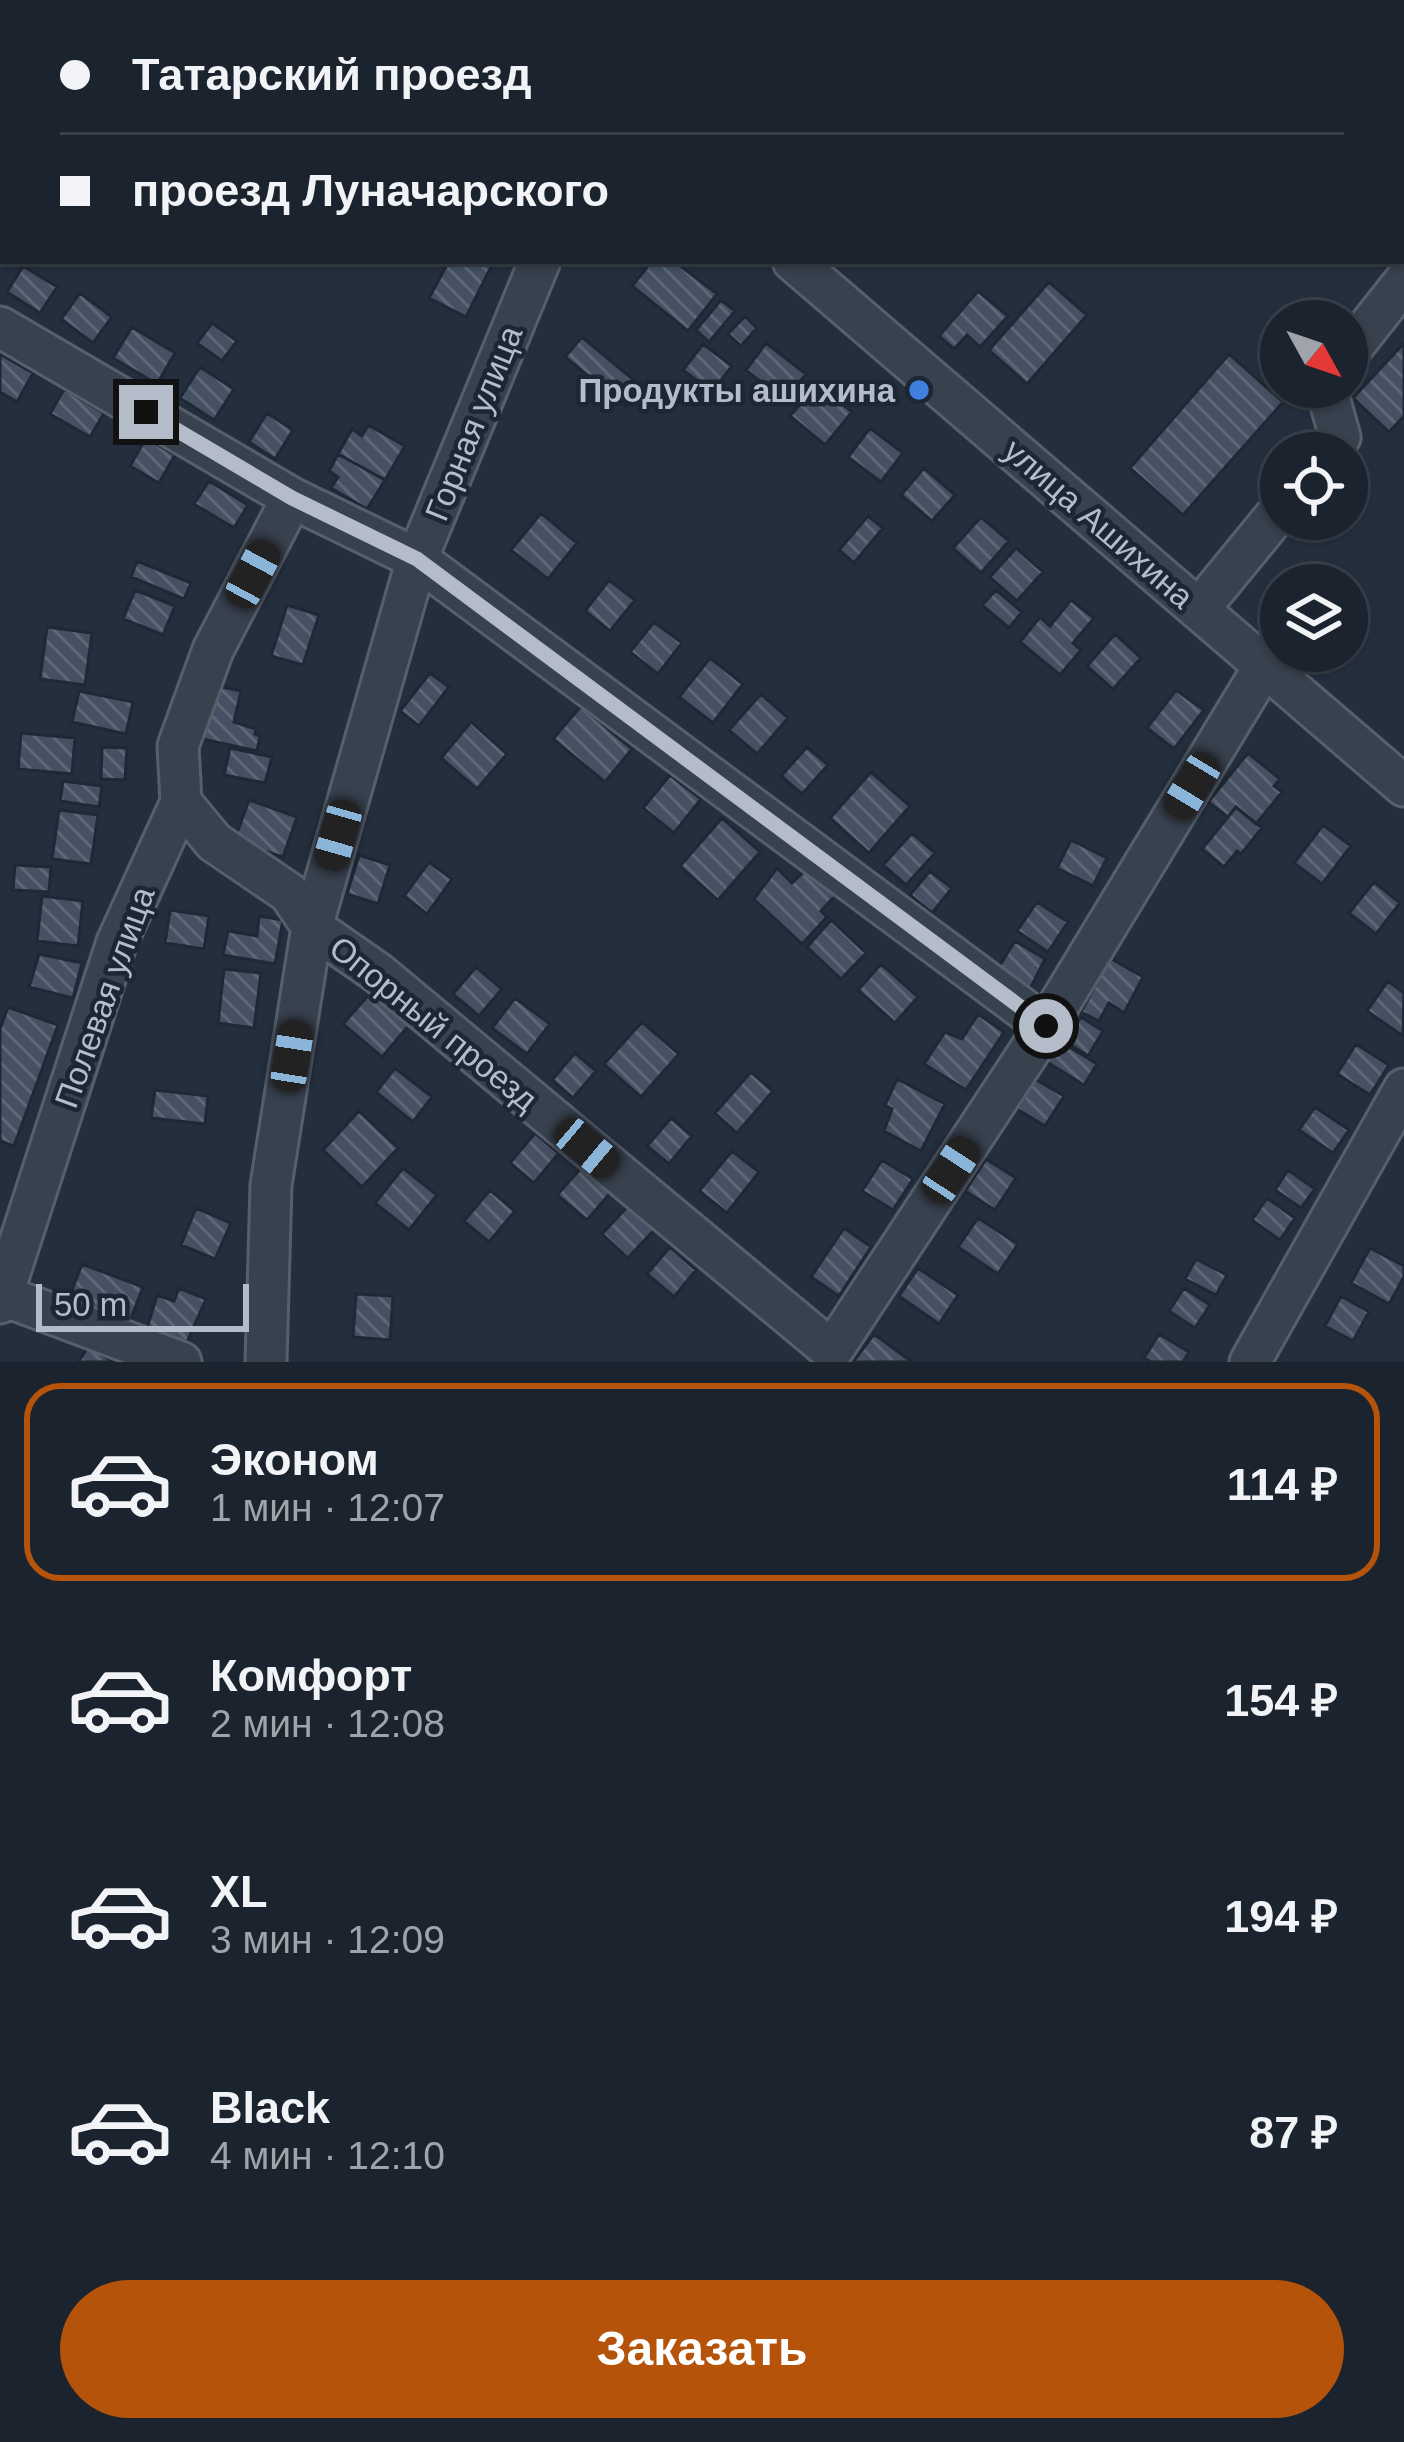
<!DOCTYPE html>
<html lang="ru">
<head>
<meta charset="utf-8">
<style>
	:root { --surface:#1b232e; --page:#282f3a; --text:#f1f3f6; --muted:#a0a4aa; --line:#39404a; --accent:#b45309 }
	body { margin:0; font-family:Helvetica,sans-serif; background:var(--page); color:var(--text); height:100vh; display:flex; flex-direction:column; font-size:45px; white-space:nowrap }
	* { box-sizing:border-box; margin:0 }
	p { font-size:39px; color:var(--muted) }
	.icon { flex:none; width:66px; height:66px; fill:none; stroke:currentColor; stroke-width:2; stroke-linecap:round; stroke-linejoin:round }
	.map { position:relative; height:1362px; overflow:hidden }
	.drawer { display:flex; flex-direction:column; background:var(--surface); flex:1 }
	.drawer>* { flex:none }
	.hud { position:absolute; left:0px; top:0px; width:1404px; height:264px; box-shadow:0 3px 9px #0004,0 0 0 3px var(--line); display:grid; align-content:center; height:264px; padding:0 60px; background:var(--surface) }
	.needle { width:78px; rotate:130deg }
	.fabs { position:absolute; left:1260px; top:300px; display:grid; gap:24px }
	.fabs a { display:grid; place-items:center; width:108px; height:108px; border-radius:50%; background:var(--surface); box-shadow:0 3px 9px #0004,0 0 0 3px var(--line); font-size:60px }
	.scale { position:absolute; left:36px; bottom:30px; width:213px; box-sizing:border-box; padding-left:12px; border:6px solid #b4bcc9; border-top:0; font-size:33px; line-height:42px; white-space:nowrap; color:#b4bcc9; -webkit-text-stroke:9px #1d2633; paint-order:stroke }
	.end { position:absolute; width:54px; height:54px; margin:-27px; border:15px solid #b4bcc9; background:#111; box-shadow:0 0 0 6px #111 }
	.from { border-radius:50% }
	.car { position:absolute; width:36px; height:72px; margin:-36px -18px; border-radius:15px; box-shadow:0 0 9px 3px #0007; background:linear-gradient(#222 24%,#8ab4d8 0 40%,#222 0 76%,#8ab4d8 0 86%,#222 0) }
	.hud b { display:flex; align-items:center; gap:42px; height:114px; font-size:45px }
	.hud b+b { border-top:3px solid var(--line) }
	.hud i { width:30px; height:30px; background:var(--text) }
	ul { padding:21px 0 0; list-style:none }
	li { display:flex; align-items:center; gap:36px; height:198px; margin:0 24px 18px; padding:0 36px; border:6px solid transparent; border-radius:36px }
	li div { flex:1 }
	li b { display:block; font-size:45px }
	li em { font-style:normal; font-weight:800 }
	li.active { border-color:var(--accent) }
	li>.icon { width:108px; height:108px; stroke-width:1.5 }
	.cta { display:flex; gap:24px; margin-top:auto; padding:24px 60px }
	.cta a { flex:1; height:138px; border-radius:72px; background:var(--accent); color:#fff; font-size:48px; font-weight:800; line-height:138px; text-align:center }
	.map>svg:first-child { display:block }
</style>
</head>
<body>
<div class="map">
<svg width="1404" height="1362" viewBox="0 0 1404 1362">
	<defs>
		<pattern id="building-back-hatch" width="6" height="6" patternUnits="userSpaceOnUse" patternTransform="scale(3)"><rect width="6" height="6" fill="#455162"/><path d="M-1 5l2 2M0 0l6 6M5-1l2 2" fill="none" stroke="#5d6877"/></pattern>
	</defs>
	<rect width="100%" height="100%" fill="#242f3e"/>
	<path fill="url(#building-back-hatch)" stroke="#1f2835" stroke-width="3" d="M449,261H494L466,317L429,298Z
		M652,261H674L717,294L688,331L632,286Z
		M23,266L57,287L40,313L7,292Z
		M1049,282L1087,315L1027,384L989,350Z
		M978,291L1008,316L980,347L967,335L954,349L939,336Z
		M80,293L112,317L93,343L61,319Z
		M721,300L735,311L709,342L696,330Z
		M745,316L757,328L741,346L728,334Z
		M212,323L237,341L222,361L197,343Z
		M132,327L175,353L157,384L113,358Z
		M582,337L642,387L626,407L565,357Z
		M766,343L806,374L785,401L746,370Z
		M1404,343V416L1389,432L1353,398Z
		M703,344L732,366L712,392L683,370Z
		M0,354L33,373L17,402L0,392Z
		M1229,354L1283,402L1183,515L1130,468Z
		M200,367L234,389L214,420L180,398Z
		M818,383L852,412L825,445L790,416Z
		M64,389L104,413L90,437L50,414Z
		M267,413L293,430L275,459L249,442Z
		M368,425L405,446L385,480L338,454L352,429L362,436Z
		M870,428L903,453L881,482L848,457Z
		M146,438L175,455L159,483L130,466Z
		M338,454L385,480L367,509L331,488L338,477L329,471Z
		M924,468L955,495L932,521L901,495Z
		M209,481L248,505L234,528L194,504Z
		M541,513L577,543L548,579L511,550Z
		M868,516L883,528L854,563L839,550Z
		M981,517L1009,541L981,573L953,548Z
		M1016,548L1043,572L1017,601L990,577Z
		M137,561L191,583L184,599L131,577Z
		M609,580L635,600L610,631L585,611Z
		M135,590L175,606L163,635L123,619Z
		M996,590L1022,612L1009,628L982,605Z
		M1071,600L1094,618L1073,643L1081,650L1060,675L1020,642L1040,617L1050,626Z
		M287,605L319,615L303,665L271,656Z
		M654,622L682,643L658,674L630,652Z
		M47,627L92,633L85,685L40,679Z
		M1115,634L1141,658L1113,689L1087,666Z
		M710,658L743,684L713,723L679,697Z
		M430,673L449,687L419,726L400,711Z
		M218,686L241,691L234,722L256,729L255,734L260,736L257,751L198,738Z
		M1176,690L1204,710L1174,749L1147,728Z
		M79,691L133,702L126,734L72,722Z
		M761,694L788,718L757,754L729,730Z
		M581,706L632,749L605,782L553,739Z
		M471,722L507,754L477,789L441,758Z
		M21,733L75,738L72,774L18,769Z
		M102,747L127,748L125,780L101,779Z
		M807,747L828,765L802,794L781,776Z
		M230,748L272,757L265,783L224,775Z
		M1248,753L1280,779L1274,786L1282,792L1256,824L1236,807L1228,817L1208,802Z
		M871,772L910,806L869,853L830,818Z
		M670,775L701,799L674,833L643,808Z
		M63,781L102,786L99,807L60,801Z
		M249,800L297,817L283,857L234,841Z
		M1236,807L1262,828L1241,854L1237,851L1224,867L1202,849Z
		M59,810L98,815L91,864L52,859Z
		M722,818L760,852L718,900L680,866Z
		M1323,825L1351,846L1322,884L1294,863Z
		M912,833L935,853L906,885L883,865Z
		M1071,840L1107,858L1093,886L1057,868Z
		M359,855L390,865L378,904L347,894Z
		M429,862L452,879L427,914L404,896Z
		M15,865L51,867L49,892L13,890Z
		M777,868L792,883L807,869L835,896L821,911L827,917L802,944L754,899Z
		M930,871L952,888L932,913L910,895Z
		M1374,882L1400,903L1376,934L1349,913Z
		M42,896L83,901L78,946L37,941Z
		M1037,902L1068,922L1048,952L1017,931Z
		M170,910L209,916L204,949L165,943Z
		M259,916L283,920L275,964L223,955L228,931L257,936Z
		M831,920L866,953L841,979L807,947Z
		M1015,941L1045,959L1029,991L997,970Z
		M39,954L82,963L73,998L29,987Z
		M1110,958L1143,977L1124,1013L1109,1003L1099,1021L1081,1012Z
		M881,964L918,997L895,1023L858,990Z
		M476,967L502,989L479,1016L453,994Z
		M224,969L261,973L254,1028L218,1023Z
		M1388,981L1404,993L1403,1036L1367,1011Z
		M372,991L411,1023L382,1057L343,1024Z
		M515,998L550,1024L527,1054L492,1028Z
		M8,1007L58,1025L14,1146L0,1141V1029Z
		M978,1014L1004,1032L966,1090L924,1064L945,1032L962,1039Z
		M1081,1017L1103,1031L1088,1056L1065,1041Z
		M642,1022L679,1054L641,1097L604,1064Z
		M1060,1041L1097,1064L1084,1085L1047,1062Z
		M1356,1044L1389,1065L1370,1095L1337,1074Z
		M575,1053L596,1071L573,1098L552,1080Z
		M395,1068L432,1097L413,1122L376,1092Z
		M751,1072L773,1091L737,1133L715,1113Z
		M897,1079L945,1104L921,1151L884,1131L892,1109L885,1105Z
		M1035,1079L1064,1096L1045,1126L1017,1109Z
		M155,1090L208,1096L205,1124L151,1118Z
		M1315,1107L1349,1130L1333,1153L1299,1130Z
		M359,1111L398,1148L362,1187L323,1150Z
		M671,1118L692,1136L669,1164L647,1146Z
		M535,1133L559,1153L534,1183L510,1163Z
		M732,1151L759,1172L727,1213L699,1191Z
		M986,1159L1016,1178L995,1210L965,1191Z
		M882,1160L913,1179L893,1210L862,1191Z
		M583,1166L612,1191L587,1220L557,1195Z
		M403,1168L437,1195L409,1230L375,1203Z
		M1288,1170L1315,1189L1301,1208L1275,1190Z
		M490,1190L515,1211L489,1242L464,1221Z
		M1267,1198L1295,1218L1280,1240L1252,1220Z
		M628,1206L654,1230L628,1258L602,1234Z
		M196,1208L231,1223L215,1259L181,1245Z
		M978,1218L1018,1244L998,1274L958,1247Z
		M844,1228L871,1247L839,1296L811,1277Z
		M670,1247L696,1270L674,1297L647,1274Z
		M1370,1248L1404,1266V1277L1389,1304L1351,1283Z
		M1196,1259L1227,1275L1216,1295L1185,1279Z
		M82,1264L143,1287L128,1326L67,1303Z
		M918,1268L958,1295L939,1324L899,1296Z
		M179,1288L206,1299L183,1351L145,1335L157,1295L174,1301Z
		M1184,1288L1210,1305L1195,1328L1169,1311Z
		M356,1294L393,1296L390,1340L353,1337Z
		M1341,1296L1369,1312L1353,1341L1325,1326Z
		M874,1334L912,1362H853Z
		M1159,1334L1189,1352L1183,1362H1151L1144,1358Z
		M89,1346L113,1362H78Z"/>
	<g fill="none" stroke-linecap="round" stroke-linejoin="round">
		<defs>
			<path id="minor" d="M154,0L159,3
				M659,3L661,0
				M1401,6H1404
				M793,261L1404,786
				M0,327L292,498L417,559L1046,1026
				M1347,354L1404,282
				M1326,387L1340,437L1327,453
				M1199,609L1281,509
				M181,802L214,842L289,893L312,927L378,973L832,1351L1046,1026L1265,665
				M4,1296L181,1362
				M0,1303L117,942L181,802L178,746L213,650L292,498
				M266,1362L271,1185L312,927L417,559L540,261
				M1250,1362L1404,1089"/>
		</defs>
		<use href="#minor" stroke="#565f6c" stroke-width="45"/>
		<use href="#minor" stroke="#38414e" stroke-width="39"/>
	</g>
	<g fill="none" stroke-linecap="round" stroke-linejoin="round">
		<path stroke="#b4bcc9" stroke-width="15" d="M146,412L292,498L417,559L1046,1026"/>
	</g>
	<circle fill="#3f7fe0" stroke="#1d2633" stroke-width="4.5" cx="919" cy="390" r="12"/>
	<g text-anchor="middle" stroke-width="9" stroke-linejoin="round" paint-order="stroke">
		<g font-size="33" font-weight="bold" fill="#b4bcc9" stroke="#1d2633" text-anchor="end">
			<text x="895" y="402">Продукты ашихина</text>
		</g>
		<g font-size="33" fill="#b4bcc9" stroke="#1d2633">
			<text transform="translate(473 423) rotate(-68)" y="12">Горная улица</text>
			<text transform="translate(1099 523) rotate(41)" y="12">улица Ашихина</text>
			<text transform="translate(104 997) rotate(-70)" y="12">Полевая улица</text>
			<text transform="translate(434 1023) rotate(39)" y="12">Опорный проезд</text>
		</g>
	</g>
</svg>
<div class="fabs">
<a><svg class="needle" viewBox="-14 -14 28 28"><path d="M0-13l5 13h-10z" fill="#e53935"/><path d="M0 13l5-13h-10z" fill="#a0a4aa"/></svg></a>
<a><svg class="icon" aria-label="locate" viewBox="0 0 24 24"><circle cx="12" cy="12" r="6"/><path d="M12 2v4M12 18v4M2 12h4M18 12h4"/></svg></a>
<a><svg class="icon" aria-label="layers" viewBox="0 0 24 24"><path d="M12 4l9 5-9 5-9-5zM3 14l9 5 9-5"/></svg></a>
</div>
<div class="scale">50 m</div>
<i class="end from" style="left:1046px;top:1026px"></i>
<i class="end" style="left:146px;top:412px"></i>
<i class="car" style="left:253px;top:574px;rotate:28deg"></i>
<i class="car" style="left:1192px;top:786px;rotate:211deg"></i>
<i class="car" style="left:338px;top:835px;rotate:196deg"></i>
<i class="car" style="left:292px;top:1056px;rotate:9deg"></i>
<i class="car" style="left:587px;top:1148px;rotate:130deg"></i>
<i class="car" style="left:951px;top:1170px;rotate:33deg"></i>
<div class="hud">
<b><i class="from"></i>Татарский проезд</b>
<b><i></i>проезд Луначарского</b>
</div>
</div>
<section class="drawer">
<ul>
<li class="active"><svg class="icon" aria-label="car" viewBox="0 0 24 24"><path d="M5 17H2v-5l4-1 3-4h7l3 4 3 1v5h-3M9 17h6M6 11h13"/><circle cx="7" cy="17" r="2"/><circle cx="17" cy="17" r="2"/></svg><div><b>Эконом</b><p>1 мин · 12:07</p></div><em>114 ₽</em></li>
<li><svg class="icon" aria-label="car" viewBox="0 0 24 24"><path d="M5 17H2v-5l4-1 3-4h7l3 4 3 1v5h-3M9 17h6M6 11h13"/><circle cx="7" cy="17" r="2"/><circle cx="17" cy="17" r="2"/></svg><div><b>Комфорт</b><p>2 мин · 12:08</p></div><em>154 ₽</em></li>
<li><svg class="icon" aria-label="car" viewBox="0 0 24 24"><path d="M5 17H2v-5l4-1 3-4h7l3 4 3 1v5h-3M9 17h6M6 11h13"/><circle cx="7" cy="17" r="2"/><circle cx="17" cy="17" r="2"/></svg><div><b>XL</b><p>3 мин · 12:09</p></div><em>194 ₽</em></li>
<li><svg class="icon" aria-label="car" viewBox="0 0 24 24"><path d="M5 17H2v-5l4-1 3-4h7l3 4 3 1v5h-3M9 17h6M6 11h13"/><circle cx="7" cy="17" r="2"/><circle cx="17" cy="17" r="2"/></svg><div><b>Black</b><p>4 мин · 12:10</p></div><em>87 ₽</em></li>
</ul>
<div class="cta"><a>Заказать</a></div>
</section>
</body>
</html>
